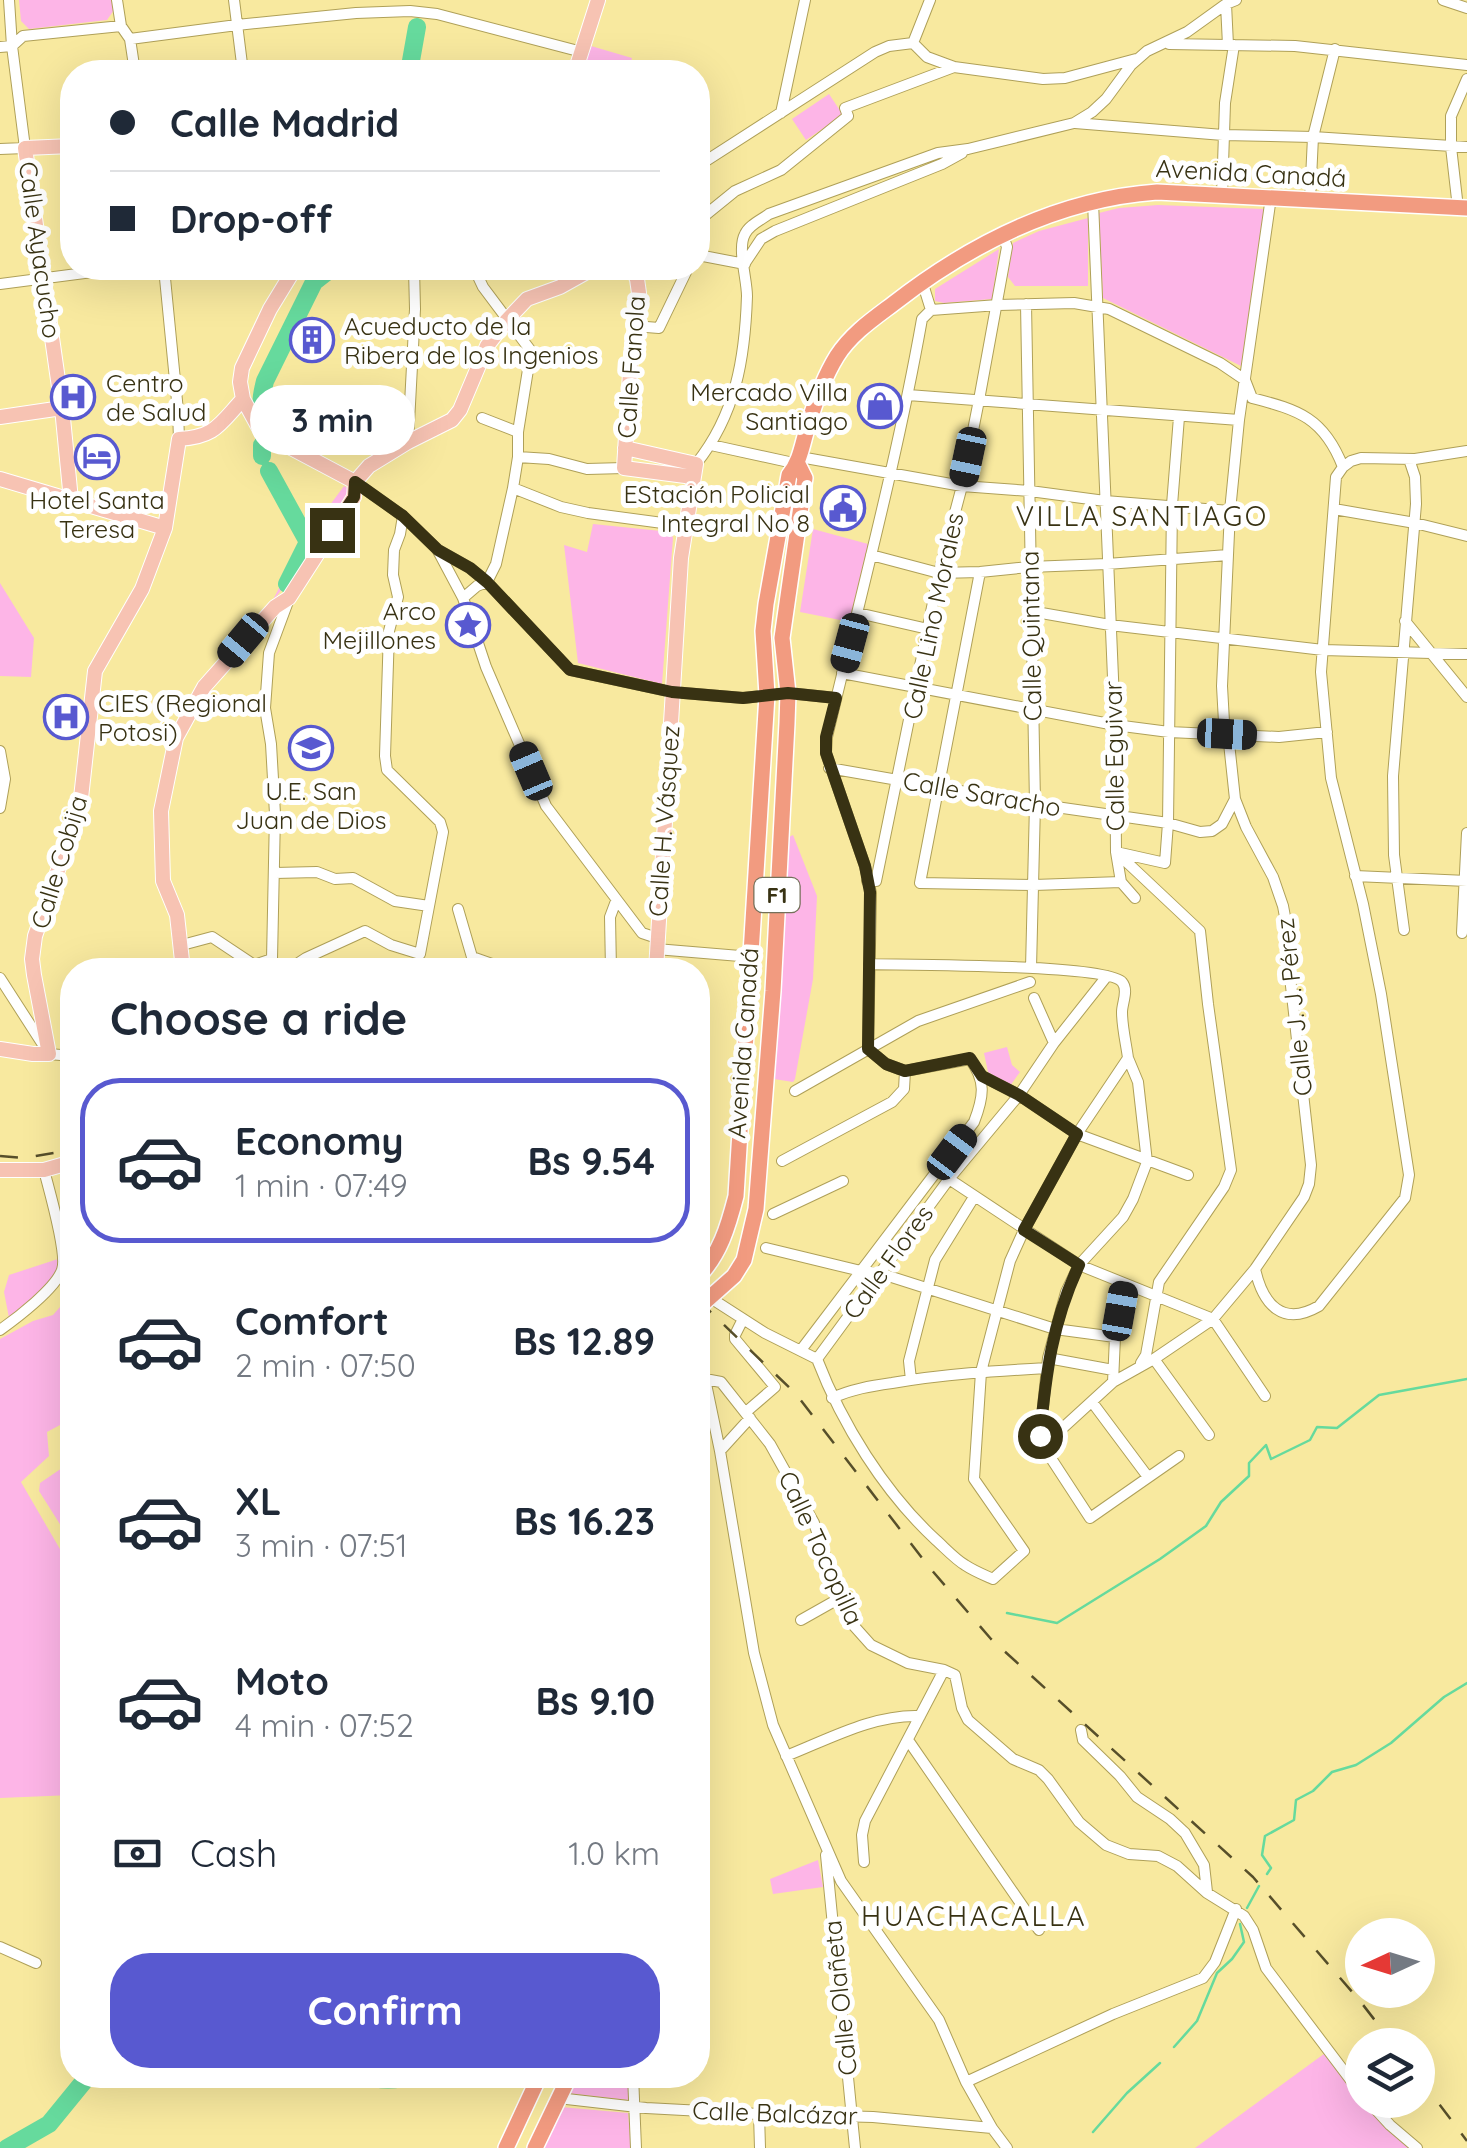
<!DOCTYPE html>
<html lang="en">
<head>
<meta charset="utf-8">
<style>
	:root { --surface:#fff; --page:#f6f6f7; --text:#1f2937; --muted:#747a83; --line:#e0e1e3; --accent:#5859d0 }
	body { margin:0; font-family:Quicksand,sans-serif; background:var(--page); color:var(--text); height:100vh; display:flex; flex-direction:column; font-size:38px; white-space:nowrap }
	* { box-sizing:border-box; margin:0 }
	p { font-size:32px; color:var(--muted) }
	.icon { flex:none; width:55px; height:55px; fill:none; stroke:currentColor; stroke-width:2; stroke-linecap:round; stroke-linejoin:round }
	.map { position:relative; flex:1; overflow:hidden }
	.sheet { position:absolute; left:60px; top:958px; width:650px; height:1130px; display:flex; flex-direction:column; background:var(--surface); border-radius:40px; box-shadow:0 10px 40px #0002 }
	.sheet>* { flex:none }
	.guide { position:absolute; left:60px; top:60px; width:650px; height:220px; border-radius:40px; box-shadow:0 10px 40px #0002; display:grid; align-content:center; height:220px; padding:0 50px; background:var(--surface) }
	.needle { width:65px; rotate:266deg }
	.tools { position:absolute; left:1345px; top:1918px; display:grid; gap:20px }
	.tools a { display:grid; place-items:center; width:90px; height:90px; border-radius:50%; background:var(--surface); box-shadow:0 10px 40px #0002; font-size:50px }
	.end { position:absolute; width:45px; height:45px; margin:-22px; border:12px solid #383213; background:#fff; box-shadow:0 0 0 5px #fff }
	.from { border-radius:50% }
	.bubble { position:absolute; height:70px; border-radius:35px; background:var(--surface); box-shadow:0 10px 40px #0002; font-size:32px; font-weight:800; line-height:70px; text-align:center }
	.car { position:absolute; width:30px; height:60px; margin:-30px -15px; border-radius:12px; box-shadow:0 0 8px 2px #0007; background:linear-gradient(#222 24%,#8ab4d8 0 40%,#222 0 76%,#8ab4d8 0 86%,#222 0) }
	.guide b { display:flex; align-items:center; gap:35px; height:95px; font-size:38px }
	.guide b+b { border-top:2px solid var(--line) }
	.guide i { width:25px; height:25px; background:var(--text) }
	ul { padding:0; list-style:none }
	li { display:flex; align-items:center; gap:30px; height:165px; margin:0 20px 15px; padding:0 30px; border:5px solid transparent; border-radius:40px }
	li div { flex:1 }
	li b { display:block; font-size:38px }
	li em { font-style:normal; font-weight:800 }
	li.current { border-color:var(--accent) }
	li>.icon { width:90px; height:90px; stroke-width:1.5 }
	h2 { padding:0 50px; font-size:45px; line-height:120px }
	.pay { display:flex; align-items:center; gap:25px; height:110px; padding:0 50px; font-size:38px }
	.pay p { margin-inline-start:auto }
	.cta { display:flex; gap:20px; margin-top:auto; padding:20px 50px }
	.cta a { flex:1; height:115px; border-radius:40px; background:var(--accent); color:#fff; font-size:40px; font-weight:800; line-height:115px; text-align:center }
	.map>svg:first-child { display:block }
</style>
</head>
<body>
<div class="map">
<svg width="1467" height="2148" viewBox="0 0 1467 2148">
	<rect width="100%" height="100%" fill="#f8e99f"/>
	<path fill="#fdb5e7" d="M19,0H112L114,10L107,20L29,29L21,21Z
		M591,46L632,58L628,72H583Z
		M829,94L843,115L806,140L792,119Z
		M1158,205L1264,209L1241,366L1103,298L1099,213L1119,208Z
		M1088,218V286H1015L1008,277L1013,243L1039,231Z
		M999,249L992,299L944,303L935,301V289Z
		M344,486L349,489L344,498L303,562L272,602L301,544Z
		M593,524L671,532L673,538L662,684L578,663L564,545L587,552Z
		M813,529L868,544L850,622L800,612Z
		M0,583L34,638L31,677L0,676Z
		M793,835L817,896L813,979L795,1079L793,1082L774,1079L789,837Z
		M1007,1047L1012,1065L1020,1072L1010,1086L988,1072L984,1053Z
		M64,1257L62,1272L10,1323L4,1292L9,1275Z
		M72,1271V1536L68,1537L39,1491L40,1483L65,1466L60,1425L47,1432L49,1456L21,1482L64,1556L72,1555V1795L0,1798V1339L33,1321L53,1315L67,1299Z
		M818,1860L823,1887L773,1894L770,1879Z
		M1328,2051L1410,2148H1195Z
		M577,2075H628L629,2100L567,2093Z
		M561,2107L628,2113L631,2148H543Z"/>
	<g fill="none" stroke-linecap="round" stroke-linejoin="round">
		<path stroke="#66da9d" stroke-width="2.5" d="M1007,1613L1057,1623L1160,1559L1206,1526L1221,1502L1249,1476V1463L1266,1445L1271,1459L1310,1440L1317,1427L1337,1428L1379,1395L1467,1379
			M1267,1874L1271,1868L1262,1855L1265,1836L1294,1820L1296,1800L1313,1791L1332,1772L1356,1765L1391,1743L1444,1697L1467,1683
			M1247,1908L1259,1886
			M1174,2047L1197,2021L1217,1973L1232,1959L1244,1942L1240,1924
			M1093,2132L1127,2093L1160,2063"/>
		<path stroke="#66da9d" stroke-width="18" d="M409,72L417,27
			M270,428C268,416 271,426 265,415C259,405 262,393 265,381L314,282L332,268
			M262,456V445
			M269,471L308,542L287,584
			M362,2075C378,2081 398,2081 414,2075
			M7,2148L49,2124L89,2075"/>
		<defs>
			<path id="minor" d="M117,0L121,26L130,39L135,72
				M234,0L243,72
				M1443,0L1467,8
				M1226,4L1228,45
				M130,39L237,25L356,13L410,11L437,14L582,52
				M913,43L927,57L954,67L1043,79L1065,78L1136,59
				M913,43L930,0
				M1169,44L1295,46L1467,65
				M0,47L12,46L23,36L121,26
				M781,113L805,0
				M1075,123L1223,135L1313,137L1467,147
				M0,149L25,148L12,46L9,0
				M698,166L875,52L889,46L913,43
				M1222,195L1225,103L1234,45
				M1310,200L1313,137L1335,49
				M1093,202L1115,725L1116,852L1200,931L1208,1004L1231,1170L1224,1187L1159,1282L1146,1355L1141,1363
				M1458,208L1451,147V116L1467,79
				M698,221L735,191L781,170L848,116L845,108L954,67
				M698,255L745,264
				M745,263L761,239L775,231L942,164L962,153
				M164,268L178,411L179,439
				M922,281L931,310
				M0,284L123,268
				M1026,304L1035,804L1031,968
				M634,326L659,328L688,268
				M908,395L1239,420
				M482,418L518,432
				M408,442L415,309L414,268
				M711,445L798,464
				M518,457L549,459L587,469L624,468
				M800,457L962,486L1030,491L1105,501L1230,511
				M696,464C736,414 745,358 747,296C747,279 737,248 745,234C749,225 761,220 769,214L938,153L968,149L1074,123L1092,112L1106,99L1131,65L1147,51L1187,32L1226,4L1236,0
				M355,482L403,516L438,550L470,568L487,582L570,670L672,692L743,698L788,693L836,698
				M513,488L561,507L588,513L685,526
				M1334,509L1415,523L1467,536
				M438,551L463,598L486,667L546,806L642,933L657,938
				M871,555L939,573L980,572L1029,567L1107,564L1228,555
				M980,572L920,883L1034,885L1121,882
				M463,598L477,586L487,582L496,564L513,488L518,457V432L531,351L483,287L474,268
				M1030,611L1110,625L1323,650L1467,654
				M858,613L928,629
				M1405,621L1467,697
				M842,673L1115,725L1169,732L1279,737L1327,732
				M0,751L5,779L0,808
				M829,768L1035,804L1168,823L1200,832L1212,831L1222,824L1235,799
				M275,873L317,872L335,879L353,878L395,901L429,906
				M1355,876L1467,881
				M867,881H876L939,573L962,486L979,400L1007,247L1002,233
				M1135,898L1121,882L1116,852L1165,863L1168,823L1172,505L1179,417
				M458,909L472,957V970
				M1404,930L1394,855L1393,776L1416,504L1415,477L1409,459
				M1462,933L1467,833
				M182,945L212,937L254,965L272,959
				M656,949L752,957
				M472,957L509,970
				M278,970L272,959L275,814L271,744L265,708L269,653L289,599
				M288,970L306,958L365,931L391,945L420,954L443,832L440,822L387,770L385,756L389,631L398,597L393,575L394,550L400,534L403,516
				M611,970L610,917L616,901
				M0,978L49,1054L72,1056
				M1034,998L1054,1043
				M1128,1058L1138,1082L1147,1162L1133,1199L1123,1217L1079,1265L1066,1292L1048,1358L1040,1436L1043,1446L1090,1518L1179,1456
				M982,1076L1019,1095L1077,1134L1188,1175
				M795,1091L918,1021L1030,982
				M782,1161L892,1102L904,1089L905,1071
				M949,1179L1079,1265L1213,1319
				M773,1214L843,1181
				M766,1248L861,1271L879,1273L1055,1329L1115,1337L1113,1382
				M1255,1269C1263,1305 1283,1327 1319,1306L1405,1198L1409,1175L1381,994L1363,904L1331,778L1321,672L1336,477L1343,467L1351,461L1361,458L1415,459L1467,451
				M709,1297L765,1333L817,1359C842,1424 884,1492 936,1540C945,1548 955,1559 965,1565C974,1571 984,1575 993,1579L1024,1551L974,1479L981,1372L1010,1261L1024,1230L1077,1134L1128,1058C1126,1043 1122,1027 1122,1012C1122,1003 1129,990 1122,982C1107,964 904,965 869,964
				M743,1319L735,1335V1339L775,1387L746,1412
				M1213,1319L1265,1396
				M0,1330C17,1318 55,1289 62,1270C68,1254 49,1190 44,1170
				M1115,1337L1124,1285
				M801,1350L974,1122C984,1096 986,1081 970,1059L905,1071L886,1064L868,1049L871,893L865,866L826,753L827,737C860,598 897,460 922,319L931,310L998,305L1074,303L1109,309L1220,363L1245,380L1252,398C1299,410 1324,418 1343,467
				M698,1358L705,1379L720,1451L754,1653L773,1725L841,1881L939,2020L966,2082L992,2128L1007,2148
				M1048,1358L1113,1370
				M817,1359L949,1179L1019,1095L1054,1043L1107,976
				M1154,1359L1209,1435
				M705,1379L721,1382L770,1444L814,1523L838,1594L854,1626L871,1645L908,1663L944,1670L955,1675L962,1708L968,1720L1013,1759L1039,1770L1048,1779L1079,1822L1106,1845L1129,1854L1158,1856L1177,1866L1207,1893L1244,1916L1253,1930L1266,1968L1362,2095
				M911,1380L909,1361L935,1260L974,1197
				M832,1398C852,1389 871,1386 892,1383C944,1374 995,1371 1047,1368
				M1092,1402L1148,1477
				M1043,1446L1113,1382L1154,1359L1213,1319L1255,1269L1304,1197L1309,1184L1311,1165L1290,977L1288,933L1283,906L1273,877L1246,827L1235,799L1229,743L1224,722L1222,686L1230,511L1239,420L1271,197
				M720,1451L750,1418
				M801,1620L840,1598
				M1081,1730L1083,1740L1120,1776L1137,1797L1170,1819L1185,1833L1204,1865L1207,1892
				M908,1740L1039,1930
				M786,1756C829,1739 874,1714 920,1716
				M826,1855L855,2148
				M864,1862L862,1835L865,1821L944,1670
				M0,1947L36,1963
				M633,2075L636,2148
				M966,2082L1113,2014L1203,1978L1215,1962L1236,1909
				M558,2098L646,2108L759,2114L873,2117L992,2128
				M1367,2100L1390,2125L1417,2148
				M759,2114L760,2148"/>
			<path id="major" d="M575,72L598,0
				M295,268L270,309L242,368L240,382L243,399L261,432L355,482
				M631,268L637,279L639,293L631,357L624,468L693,477
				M0,417L62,408
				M625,448L696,464L681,558L656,970
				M0,479L165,528
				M71,500L62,408L25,148L72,146
				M183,970L177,915L163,881L161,811L176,738L204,687L275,607L289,598L354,497L355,482L369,466L408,442L452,420L460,410L487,346L507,320L527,299L560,287L594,268
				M0,1049L33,1054H49L34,975L32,959L35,936L80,807L95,671L142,589L165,528L179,439C215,437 219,425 243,399
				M0,1170H44L72,1162"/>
			<path id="highway" d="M698,1277C720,1254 728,1227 736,1196L767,695L763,631L766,604L789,475C801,460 802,444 808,426C815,402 824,377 837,356C851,334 873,319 893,304C970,244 1059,199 1157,192L1467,208
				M698,1308L734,1276L744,1260L756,1209L773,991L787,723L788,693L782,638L805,478L798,464
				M506,2148L540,2075
				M535,2148L570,2075"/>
		</defs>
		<use href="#minor" stroke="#afa058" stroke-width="12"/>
		<use href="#major" stroke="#fff" stroke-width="16"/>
		<use href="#highway" stroke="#fff" stroke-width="18"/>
		<use href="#minor" stroke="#fff" stroke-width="10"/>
		<use href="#major" stroke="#f7c3b3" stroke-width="14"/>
		<use href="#highway" stroke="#f29b80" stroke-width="15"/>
		<path stroke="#574f2a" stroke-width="2.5" stroke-dasharray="18 18" stroke-linecap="butt" d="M0,1156L24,1158L72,1150
			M698,1300L796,1394L929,1567L991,1639L1253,1877L1360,2001L1394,2045
			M1418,2076L1467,2141"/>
	</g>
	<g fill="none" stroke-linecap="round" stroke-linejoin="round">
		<path stroke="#383213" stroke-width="12" d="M332,530L354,497L355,482L403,516L438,550L470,568L487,582L570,670L672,692L743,698L788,693L836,698L826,737V753L865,866L870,892L868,1049L886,1064L905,1071L970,1058L982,1076L1019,1095L1077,1134L1024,1230L1079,1265C1052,1323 1046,1373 1040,1436"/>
	</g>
	<defs>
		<symbol id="building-ring" viewBox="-11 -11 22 22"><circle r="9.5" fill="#fff" stroke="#5859d0" stroke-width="1.5"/><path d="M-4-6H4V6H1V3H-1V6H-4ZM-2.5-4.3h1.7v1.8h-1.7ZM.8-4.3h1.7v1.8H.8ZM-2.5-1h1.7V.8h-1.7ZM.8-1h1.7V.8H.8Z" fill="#5859d0"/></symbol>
		<symbol id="hospital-ring" viewBox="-11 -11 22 22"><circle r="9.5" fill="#fff" stroke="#5859d0" stroke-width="1.5"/><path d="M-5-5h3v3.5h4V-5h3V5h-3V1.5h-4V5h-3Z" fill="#5859d0"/></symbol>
		<symbol id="shop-ring" viewBox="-11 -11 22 22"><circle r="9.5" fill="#fff" stroke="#5859d0" stroke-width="1.5"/><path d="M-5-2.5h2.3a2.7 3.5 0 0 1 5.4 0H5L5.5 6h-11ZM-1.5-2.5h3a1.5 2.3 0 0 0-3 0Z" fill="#5859d0"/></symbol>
		<symbol id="hotel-ring" viewBox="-11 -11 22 22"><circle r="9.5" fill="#fff" stroke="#5859d0" stroke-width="1.5"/><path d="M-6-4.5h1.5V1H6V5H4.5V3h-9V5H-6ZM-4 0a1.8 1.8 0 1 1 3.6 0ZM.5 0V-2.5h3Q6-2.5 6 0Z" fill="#5859d0"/></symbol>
		<symbol id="civic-ring" viewBox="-11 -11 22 22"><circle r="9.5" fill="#fff" stroke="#5859d0" stroke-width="1.5"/><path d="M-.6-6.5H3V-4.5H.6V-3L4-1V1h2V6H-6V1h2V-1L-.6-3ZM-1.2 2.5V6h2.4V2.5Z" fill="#5859d0"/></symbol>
		<symbol id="sight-ring" viewBox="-11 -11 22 22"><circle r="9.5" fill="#fff" stroke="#5859d0" stroke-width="1.5"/><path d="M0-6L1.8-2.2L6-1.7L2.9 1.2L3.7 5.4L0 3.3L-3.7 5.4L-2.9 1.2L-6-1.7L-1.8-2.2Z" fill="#5859d0"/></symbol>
		<symbol id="school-ring" viewBox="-11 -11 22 22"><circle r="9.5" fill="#fff" stroke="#5859d0" stroke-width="1.5"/><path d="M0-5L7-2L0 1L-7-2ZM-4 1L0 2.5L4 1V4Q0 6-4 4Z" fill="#5859d0"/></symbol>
	</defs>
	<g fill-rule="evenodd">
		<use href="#building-ring" x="287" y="315" width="50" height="50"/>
		<use href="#hospital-ring" x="48" y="372" width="50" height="50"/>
		<use href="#shop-ring" x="855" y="381" width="50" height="50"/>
		<use href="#hotel-ring" x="72" y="432" width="50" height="50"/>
		<use href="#civic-ring" x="818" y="483" width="50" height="50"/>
		<use href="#sight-ring" x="443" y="600" width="50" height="50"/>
		<use href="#hospital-ring" x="41" y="692" width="50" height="50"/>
		<use href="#school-ring" x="286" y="723" width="50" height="50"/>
	</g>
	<g text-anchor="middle" stroke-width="10" stroke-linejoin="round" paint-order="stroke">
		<rect fill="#fff" stroke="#74705a" stroke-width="2.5" x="754.5" y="878" width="45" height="34" rx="8"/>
		<g font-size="22" font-weight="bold" fill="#383213">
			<text x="777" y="903">F1</text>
		</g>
		<g font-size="25" fill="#383213" stroke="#fff">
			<text transform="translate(1251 173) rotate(3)" y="9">Avenida Canadá</text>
			<text transform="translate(40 250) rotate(82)" y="9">Calle Ayacucho</text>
			<text transform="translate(631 367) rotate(-86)" y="9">Calle Fanola</text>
			<text transform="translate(933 616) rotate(-78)" y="9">Calle Lino Morales</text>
			<text transform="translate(1031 636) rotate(-91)" y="9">Calle Quintana</text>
			<text transform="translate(1114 756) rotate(-91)" y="9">Calle Eguivar</text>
			<text transform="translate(982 794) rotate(10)" y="9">Calle Saracho</text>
			<text transform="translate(664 821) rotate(-86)" y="9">Calle H. Vásquez</text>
			<text transform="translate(59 862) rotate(-73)" y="9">Calle Cobija</text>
			<text transform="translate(1294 1007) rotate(-96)" y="9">Calle J. J. Pérez</text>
			<text transform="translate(743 1043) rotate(-86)" y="9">Avenida Canadá</text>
			<text transform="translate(888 1262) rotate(-54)" y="9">Calle Flores</text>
			<text transform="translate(821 1548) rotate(65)" y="9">Calle Tocopilla</text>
			<text transform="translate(840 1998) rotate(-96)" y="9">Calle Olañeta</text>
			<text transform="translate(775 2113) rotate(2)" y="9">Calle Balcázar</text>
		</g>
		<g font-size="25" fill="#383213" stroke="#fff" text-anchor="start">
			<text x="344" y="335">Acueducto de la<tspan x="344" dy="29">Ribera de los Ingenios</tspan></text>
			<text x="106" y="392">Centro<tspan x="106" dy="29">de Salud</tspan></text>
			<text x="848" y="401" text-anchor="end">Mercado Villa<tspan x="848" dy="29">Santiago</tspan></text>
			<text x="810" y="503" text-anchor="end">EStación Policial<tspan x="810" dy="29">Integral No 8</tspan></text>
			<text x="97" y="509" text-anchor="middle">Hotel Santa<tspan x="97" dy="29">Teresa</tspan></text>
			<text x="436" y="620" text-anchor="end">Arco<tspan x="436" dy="29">Mejillones</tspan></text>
			<text x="98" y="712">CIES (Regional<tspan x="98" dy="29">Potosi)</tspan></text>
			<text x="311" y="800" text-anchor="middle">U.E. San<tspan x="311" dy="29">Juan de Dios</tspan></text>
		</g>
		<g font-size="28" letter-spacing="2.5" fill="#383213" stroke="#fff">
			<text x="1142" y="526">VILLA SANTIAGO</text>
			<text x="974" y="1926">HUACHACALLA</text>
		</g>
	</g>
</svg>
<div class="tools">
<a><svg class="needle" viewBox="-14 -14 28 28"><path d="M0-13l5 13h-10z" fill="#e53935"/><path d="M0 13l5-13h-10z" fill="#747a83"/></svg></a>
<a><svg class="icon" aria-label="layers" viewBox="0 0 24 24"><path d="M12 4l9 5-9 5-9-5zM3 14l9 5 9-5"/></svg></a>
</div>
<i class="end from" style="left:1040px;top:1436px"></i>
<i class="end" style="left:332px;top:530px"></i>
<div class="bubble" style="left:250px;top:385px;width:165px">3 min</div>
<i class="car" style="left:968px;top:457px;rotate:192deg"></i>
<i class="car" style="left:243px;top:640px;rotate:220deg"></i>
<i class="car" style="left:850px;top:643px;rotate:195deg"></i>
<i class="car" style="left:1227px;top:734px;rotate:93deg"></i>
<i class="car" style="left:531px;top:771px;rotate:337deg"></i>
<i class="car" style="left:952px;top:1152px;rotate:37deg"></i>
<i class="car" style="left:1120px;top:1311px;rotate:10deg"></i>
<div class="guide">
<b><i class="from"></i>Calle Madrid</b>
<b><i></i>Drop-off</b>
</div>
<section class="sheet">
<h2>Choose a ride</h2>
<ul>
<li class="current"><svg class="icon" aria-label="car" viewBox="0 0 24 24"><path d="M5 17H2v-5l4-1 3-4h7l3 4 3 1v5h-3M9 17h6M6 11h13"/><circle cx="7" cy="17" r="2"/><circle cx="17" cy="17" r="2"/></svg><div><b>Economy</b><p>1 min · 07:49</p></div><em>Bs 9.54</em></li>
<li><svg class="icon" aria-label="car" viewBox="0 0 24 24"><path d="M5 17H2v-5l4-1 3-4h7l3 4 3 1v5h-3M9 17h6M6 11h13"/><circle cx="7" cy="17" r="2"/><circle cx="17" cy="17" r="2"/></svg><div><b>Comfort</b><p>2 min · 07:50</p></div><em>Bs 12.89</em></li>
<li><svg class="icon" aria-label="car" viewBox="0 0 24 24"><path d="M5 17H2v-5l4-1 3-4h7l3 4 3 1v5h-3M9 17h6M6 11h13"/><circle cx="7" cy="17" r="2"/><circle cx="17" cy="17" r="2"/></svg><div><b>XL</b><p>3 min · 07:51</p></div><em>Bs 16.23</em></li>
<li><svg class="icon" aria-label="car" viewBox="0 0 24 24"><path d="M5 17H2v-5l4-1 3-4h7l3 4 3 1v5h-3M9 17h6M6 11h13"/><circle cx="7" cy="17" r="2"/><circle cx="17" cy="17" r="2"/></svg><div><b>Moto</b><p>4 min · 07:52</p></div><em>Bs 9.10</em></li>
</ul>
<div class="pay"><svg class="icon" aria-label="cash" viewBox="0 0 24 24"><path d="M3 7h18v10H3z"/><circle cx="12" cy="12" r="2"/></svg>Cash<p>1.0 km</p></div>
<div class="cta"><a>Confirm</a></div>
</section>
</div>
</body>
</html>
